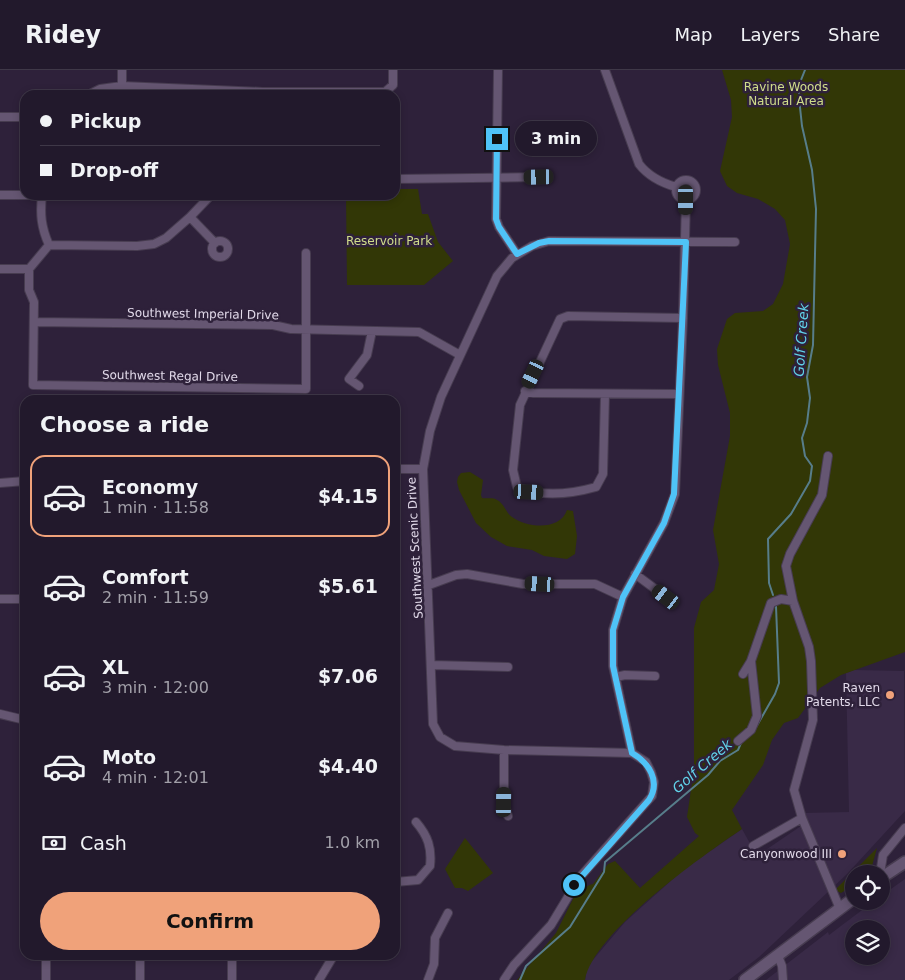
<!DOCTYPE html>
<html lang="en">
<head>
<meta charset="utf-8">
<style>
	:root { --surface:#22192c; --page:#2e2638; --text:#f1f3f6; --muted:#a2a0a9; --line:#3f3848; --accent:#f0a27a }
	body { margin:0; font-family:"DejaVu Sans",sans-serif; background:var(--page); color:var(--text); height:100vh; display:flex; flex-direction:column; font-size:19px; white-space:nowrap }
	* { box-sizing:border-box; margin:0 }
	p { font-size:16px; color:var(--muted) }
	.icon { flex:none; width:28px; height:28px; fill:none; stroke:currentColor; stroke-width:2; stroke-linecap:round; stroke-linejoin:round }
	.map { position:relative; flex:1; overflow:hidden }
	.panel { position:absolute; left:20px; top:325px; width:380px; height:565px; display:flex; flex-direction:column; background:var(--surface); border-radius:15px; box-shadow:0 2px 8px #0003,0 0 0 1px var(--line) }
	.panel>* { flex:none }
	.banner { position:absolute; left:20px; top:20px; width:380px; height:110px; border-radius:15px; box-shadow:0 2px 8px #0003,0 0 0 1px var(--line); display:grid; align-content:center; height:110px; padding:0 20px; background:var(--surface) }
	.controls { position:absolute; left:845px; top:795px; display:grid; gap:10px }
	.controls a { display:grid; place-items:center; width:45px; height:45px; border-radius:50%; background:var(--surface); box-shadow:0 2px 8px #0003,0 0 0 1px var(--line); font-size:25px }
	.end { position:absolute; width:22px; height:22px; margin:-11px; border:6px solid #4fc3f7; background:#111; box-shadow:0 0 0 2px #111 }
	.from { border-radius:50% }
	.bubble { position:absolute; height:35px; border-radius:18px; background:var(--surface); box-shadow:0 2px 8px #0003,0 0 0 1px var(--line); font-size:16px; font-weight:700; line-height:35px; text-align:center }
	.car { position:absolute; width:15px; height:30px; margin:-15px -8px; border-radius:6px; box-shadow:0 0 4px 1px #0007; background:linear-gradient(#222 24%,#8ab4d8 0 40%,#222 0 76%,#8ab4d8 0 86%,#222 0) }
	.banner b { display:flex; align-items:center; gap:18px; height:48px; font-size:19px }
	.banner b+b { border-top:1px solid var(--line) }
	.banner i { width:12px; height:12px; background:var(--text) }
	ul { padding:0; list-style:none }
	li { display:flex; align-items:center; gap:15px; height:82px; margin:0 10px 8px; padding:0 10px; border:2px solid transparent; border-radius:15px }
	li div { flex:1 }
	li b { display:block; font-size:19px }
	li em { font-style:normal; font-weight:700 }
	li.selected { border-color:var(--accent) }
	li>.icon { width:45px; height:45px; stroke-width:1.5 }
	h2 { padding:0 20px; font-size:22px; line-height:60px }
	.pay { display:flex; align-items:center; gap:12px; height:55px; padding:0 20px; font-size:19px }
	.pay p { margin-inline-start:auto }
	.button { display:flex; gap:10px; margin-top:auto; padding:10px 20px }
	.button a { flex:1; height:58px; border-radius:30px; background:var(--accent); color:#111; font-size:20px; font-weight:700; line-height:58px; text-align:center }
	header { display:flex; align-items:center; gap:30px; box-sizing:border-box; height:70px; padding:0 25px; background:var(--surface); border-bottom:1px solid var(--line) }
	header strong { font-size:24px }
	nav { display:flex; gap:28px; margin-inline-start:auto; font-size:18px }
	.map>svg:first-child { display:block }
</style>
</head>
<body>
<header>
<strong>Ridey</strong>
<nav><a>Map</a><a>Layers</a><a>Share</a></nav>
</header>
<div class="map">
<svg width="905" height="910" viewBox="0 0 905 910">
	<rect width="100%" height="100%" fill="#2e213a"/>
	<path fill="#392a47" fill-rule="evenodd" d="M854,600L904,601L905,741L847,804L759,887L729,910H585L587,897L625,852L683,800L742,759L757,786L801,756L804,763L810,759L804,743L849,742L846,603Z
		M905,809V910H766L828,862L829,865L874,831H881V826ZM854,859H881V886H854Z"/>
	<path fill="#323706" d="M722,0H905V582L841,605L820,618L798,648L784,653L772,670L763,695L732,740L742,759C702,786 593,863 585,910H517L556,863L575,825C583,823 585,815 593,814L608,794L615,791L640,818L699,766L695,763L687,747L694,699V558L701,532L714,520L719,494L713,460L730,366V343L718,295L717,279L727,249L735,243L763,241L773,234L783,214L790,174L785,150L775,139L758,129L737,123L727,116L720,101L732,47L731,30Z
		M395,119H418L422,144H428L438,172L453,191L424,215H347L346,125H395Z
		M470,402L483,410L481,425L482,428C487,429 493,427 497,430C504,433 506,443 512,447C527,458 560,461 567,440L573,441L577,466L575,484L567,489L544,486L532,480L507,476L491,467L476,453L459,420L457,412L458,407L461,403Z
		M465,768L493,803L468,821L462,818H455L445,799Z
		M877,778L870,803L854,804V815L841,823L835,820Z"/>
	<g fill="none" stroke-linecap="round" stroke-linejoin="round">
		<path stroke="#577d8a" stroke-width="2" d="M773,525L769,513L768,469L791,444L810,411L812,396L805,386L802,368L807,353L810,328L807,307L813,275L816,139L812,100L802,56L799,28V15L805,0
			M755,659L775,624L779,613L776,536
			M520,910L526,896L570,857L604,802L605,792L708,705L720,691L738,680L741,673"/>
		<defs>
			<path id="minor" d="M498,0L496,149L499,157L517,184
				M605,0L639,94C649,107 662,113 676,117
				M122,16V0
				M88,25L100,19L122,16L263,22H385L393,15V0
				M0,47H25
				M395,109L539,107
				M676 120a10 10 0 1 1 20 0a10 10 0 1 1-20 0Z
				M1,125H42
				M42,125C40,144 41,157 49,175
				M190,147L215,173
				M212 179a8 8 0 1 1 16 0a8 8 0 1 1-16 0Z
				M49,175L29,199V220L34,232L33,315L306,319V183
				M49,175L137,176L154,174L166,168L190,147L211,125
				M0,199H29
				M34,252L273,255L291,259L419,262L460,285
				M359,316L349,309L367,285L372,261
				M525,321L533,323L679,324
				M605,324L603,404L596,417C571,424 541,427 517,417L513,400L520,335L560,249L568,246L683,248
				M828,386L822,425L790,484L786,496L793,531L809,577L811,591L813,650L794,720L802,748L840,839
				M395,399H423
				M0,413L25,411
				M635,504L666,527
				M429,515L456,505L467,504L523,514H595L623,527
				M0,529H25
				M432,595L508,597
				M743,604L751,591L771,533L781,529L793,531
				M616,607L625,605L655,606
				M0,644L25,650
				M738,671L751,660L757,646L751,591
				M504,680V732L508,746
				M632,683L613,596V560L623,527L664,453L675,424L683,248L686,130
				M753,776L802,748
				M880,804L883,785L905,758
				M395,812L418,810L430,796C432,778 428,766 416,752
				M46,885V910
				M140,885V910
				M232,885V910
				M778,886L782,896L783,910
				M319,910L334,885
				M428,910L434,894L435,868L448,843
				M504,910L514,895L551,855L580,807L652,726L654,712L651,702L646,692L632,683L504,680L455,676L440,667L433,654L423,399L430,361L441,327L497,206L512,188L532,176L549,171L735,172"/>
			<path id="secondary" d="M881,808L905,792
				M745,910L854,828"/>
		</defs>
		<use href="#minor" stroke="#473c50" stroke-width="10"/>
		<use href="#secondary" stroke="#473c50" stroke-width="14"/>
		<use href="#minor" stroke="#655672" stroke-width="8"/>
		<use href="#secondary" stroke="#655672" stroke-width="11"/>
	</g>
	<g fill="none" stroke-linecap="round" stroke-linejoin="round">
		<path stroke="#4fc3f7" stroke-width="6" d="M497,69L496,149L499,157L517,184L539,173L549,171L686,172L674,424L664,453L623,527L613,560V596L632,683C649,693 661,711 649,730L574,815"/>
	</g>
	<g fill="#f0a27a" stroke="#2e213a" stroke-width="2">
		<circle cx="890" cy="625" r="5"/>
		<circle cx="842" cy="784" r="5"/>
	</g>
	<g text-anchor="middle" stroke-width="5" stroke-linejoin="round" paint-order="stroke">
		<g font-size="12" fill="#d0dd8b" stroke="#2e213a">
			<text x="786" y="21">Ravine Woods<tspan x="786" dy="14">Natural Area</tspan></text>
			<text x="389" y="175">Reservoir Park</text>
		</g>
		<g font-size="12" fill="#e1d9e9" stroke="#2e213a">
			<text transform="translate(203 244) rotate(1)" y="4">Southwest Imperial Drive</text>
			<text transform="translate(170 306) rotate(1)" y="4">Southwest Regal Drive</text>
			<text transform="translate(415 478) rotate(-93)" y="4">Southwest Scenic Drive</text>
		</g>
		<g font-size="12" fill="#e1d9e9" stroke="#2e213a" text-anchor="end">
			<text x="880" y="622">Raven<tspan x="880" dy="14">Patents, LLC</tspan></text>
			<text x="832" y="788">Canyonwood III</text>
		</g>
		<g font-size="14" font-style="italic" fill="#61d2e9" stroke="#2e213a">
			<text transform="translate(801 270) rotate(-86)" y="5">Golf Creek</text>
			<text transform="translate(702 696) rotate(-41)" y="5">Golf Creek</text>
		</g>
	</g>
</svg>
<div class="controls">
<a><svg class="icon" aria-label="locate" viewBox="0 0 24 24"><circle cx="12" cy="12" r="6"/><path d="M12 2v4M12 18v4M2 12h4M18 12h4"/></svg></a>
<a><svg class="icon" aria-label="layers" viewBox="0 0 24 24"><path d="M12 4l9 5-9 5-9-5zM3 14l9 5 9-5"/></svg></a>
</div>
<i class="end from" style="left:574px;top:815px"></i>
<i class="end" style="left:497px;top:69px"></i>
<div class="bubble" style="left:515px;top:51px;width:82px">3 min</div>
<i class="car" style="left:539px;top:107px;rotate:269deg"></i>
<i class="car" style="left:686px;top:130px;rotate:180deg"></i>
<i class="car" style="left:533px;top:304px;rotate:205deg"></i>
<i class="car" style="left:529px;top:422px;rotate:93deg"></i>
<i class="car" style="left:540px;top:514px;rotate:273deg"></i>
<i class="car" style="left:666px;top:527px;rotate:307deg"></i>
<i class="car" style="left:504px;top:732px;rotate:1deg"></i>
<div class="banner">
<b><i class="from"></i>Pickup</b>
<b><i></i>Drop-off</b>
</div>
<section class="panel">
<h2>Choose a ride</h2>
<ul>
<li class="selected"><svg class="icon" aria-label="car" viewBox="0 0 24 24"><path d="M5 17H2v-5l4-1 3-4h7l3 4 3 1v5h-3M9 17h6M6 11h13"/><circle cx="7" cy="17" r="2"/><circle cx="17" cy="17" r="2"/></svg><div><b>Economy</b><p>1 min · 11:58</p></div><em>$4.15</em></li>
<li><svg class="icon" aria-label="car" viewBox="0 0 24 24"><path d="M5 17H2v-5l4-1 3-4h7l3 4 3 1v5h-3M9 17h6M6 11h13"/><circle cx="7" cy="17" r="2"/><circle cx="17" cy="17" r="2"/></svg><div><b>Comfort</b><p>2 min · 11:59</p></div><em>$5.61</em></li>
<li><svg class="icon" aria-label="car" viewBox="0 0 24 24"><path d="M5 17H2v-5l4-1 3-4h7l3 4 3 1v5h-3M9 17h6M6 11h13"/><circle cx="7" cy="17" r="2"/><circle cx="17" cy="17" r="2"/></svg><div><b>XL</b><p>3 min · 12:00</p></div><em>$7.06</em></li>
<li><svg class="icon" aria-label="car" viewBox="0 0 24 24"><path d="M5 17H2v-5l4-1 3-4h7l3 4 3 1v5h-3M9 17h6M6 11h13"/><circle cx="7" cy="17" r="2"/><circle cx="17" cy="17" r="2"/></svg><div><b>Moto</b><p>4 min · 12:01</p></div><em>$4.40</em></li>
</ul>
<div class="pay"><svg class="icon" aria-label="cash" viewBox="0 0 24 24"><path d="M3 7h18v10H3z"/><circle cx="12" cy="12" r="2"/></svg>Cash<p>1.0 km</p></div>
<div class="button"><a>Confirm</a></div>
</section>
</div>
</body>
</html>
